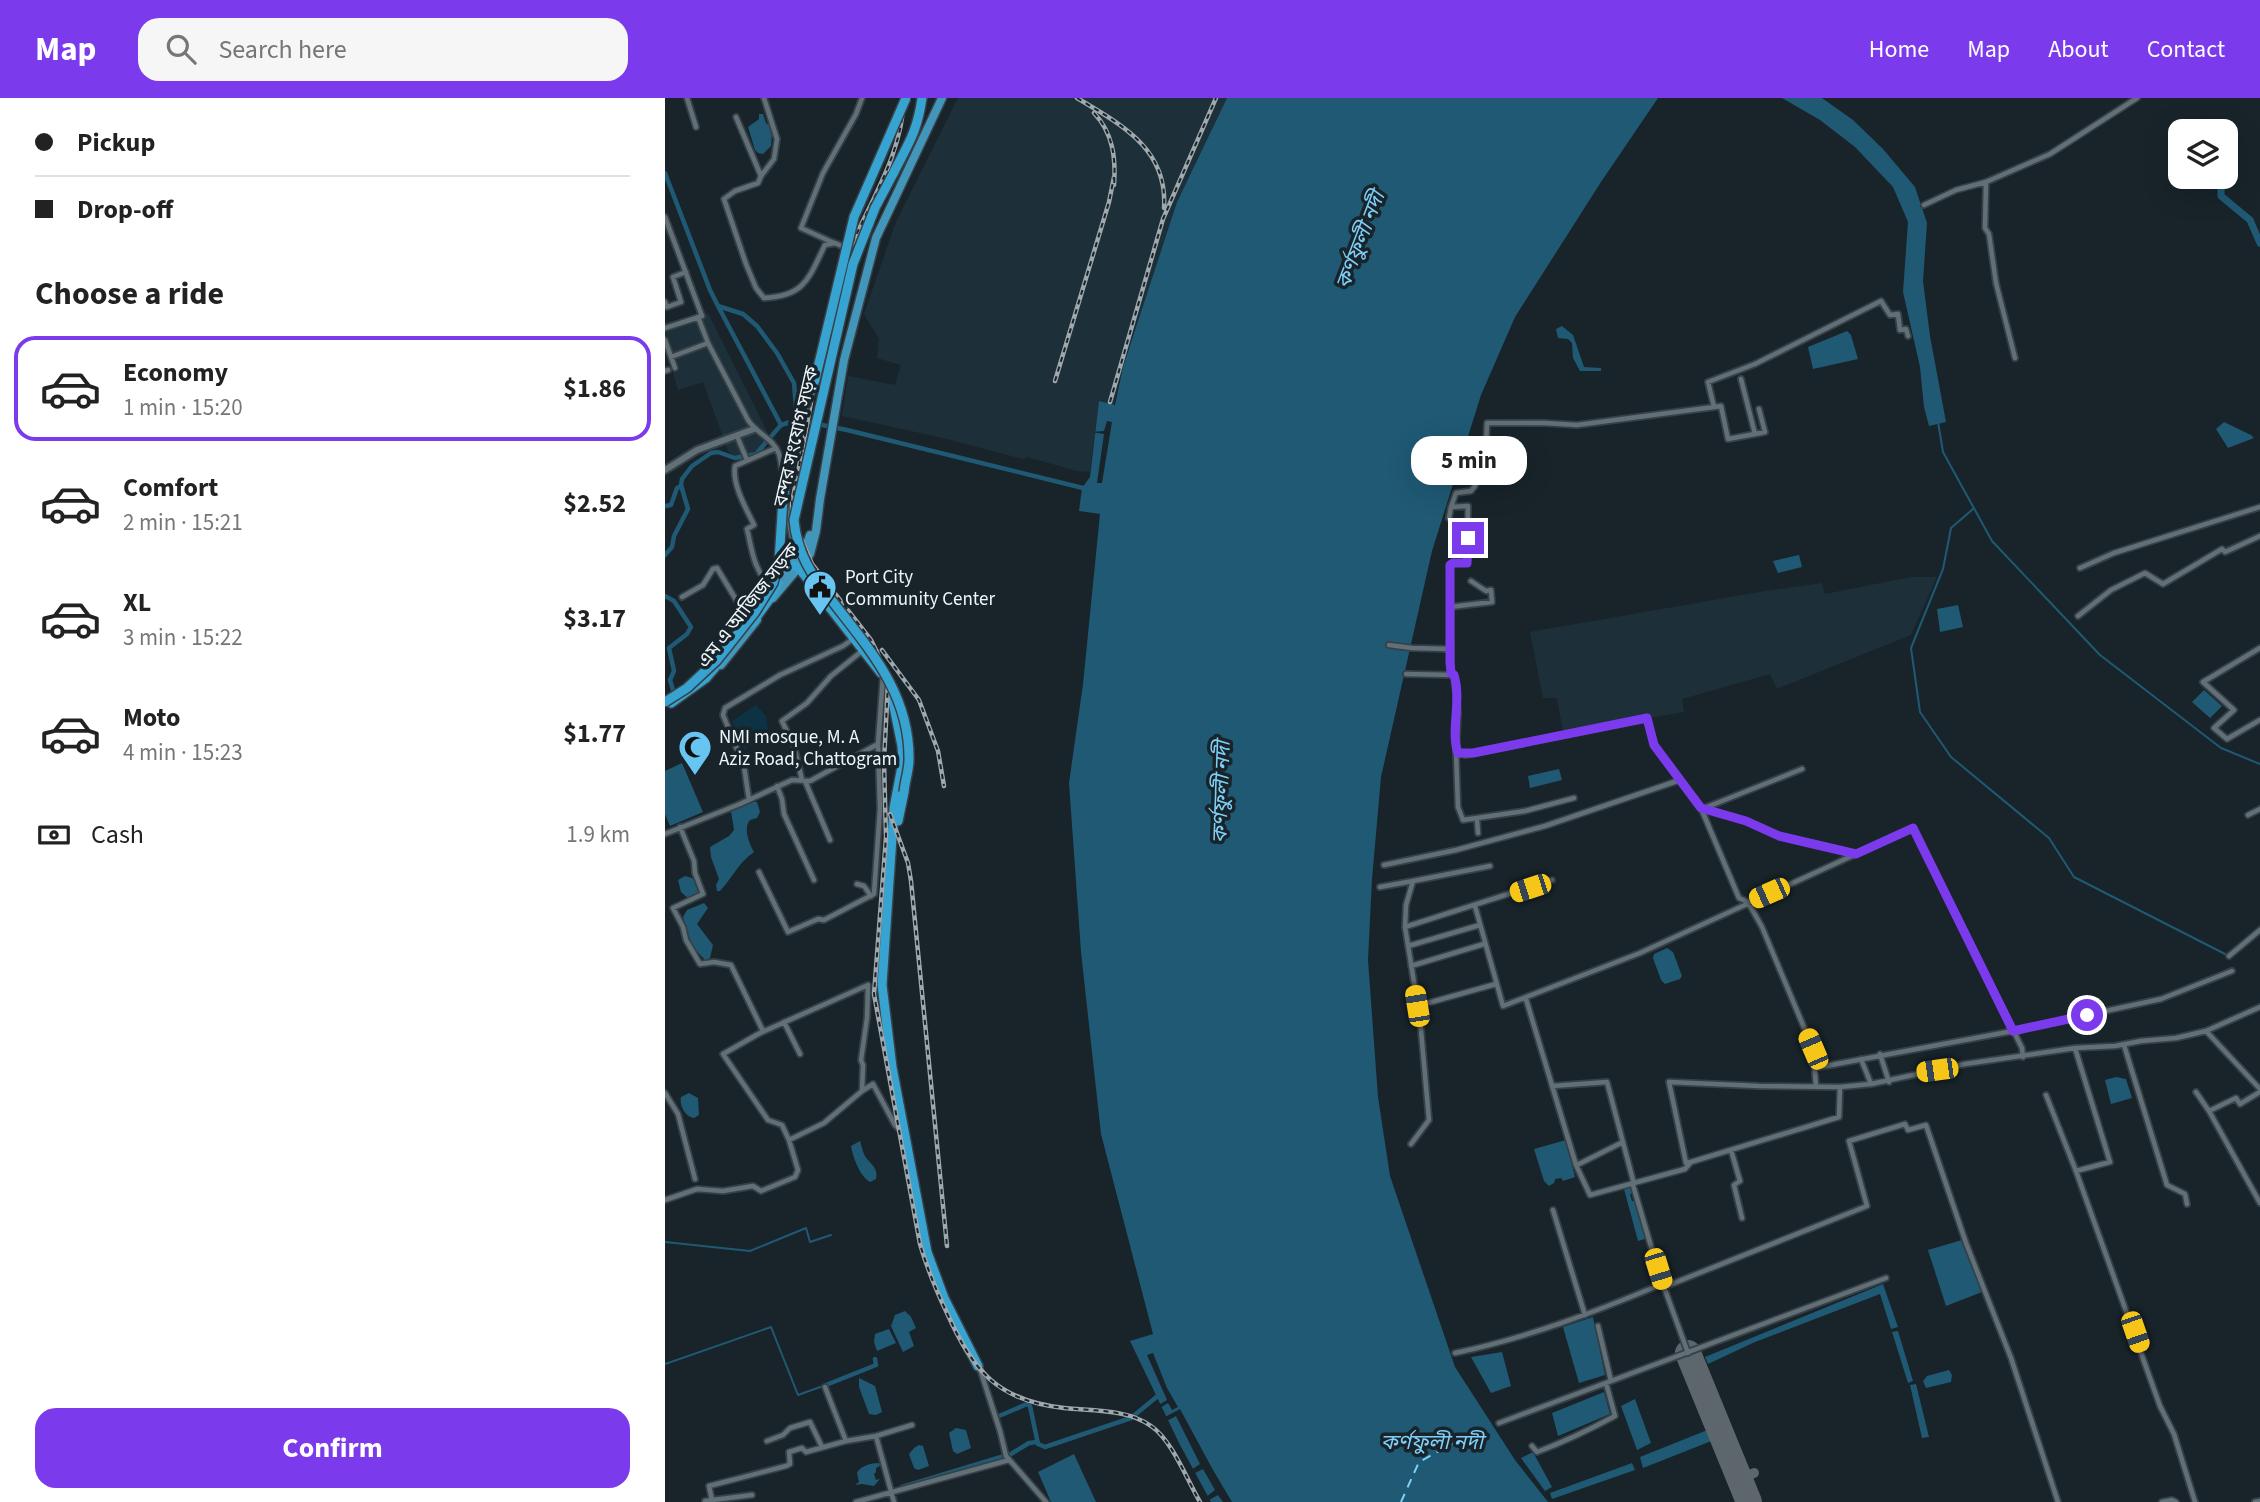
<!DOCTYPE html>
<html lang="en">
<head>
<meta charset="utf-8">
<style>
	:root { --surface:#fff; --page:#f6f6f6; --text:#222; --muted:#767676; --line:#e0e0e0; --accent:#7c3aed }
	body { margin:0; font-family:"Source Sans 3","Noto Sans Bengali",sans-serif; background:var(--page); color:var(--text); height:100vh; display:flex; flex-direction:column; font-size:26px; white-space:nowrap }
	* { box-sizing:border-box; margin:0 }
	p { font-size:23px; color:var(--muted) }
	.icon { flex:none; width:38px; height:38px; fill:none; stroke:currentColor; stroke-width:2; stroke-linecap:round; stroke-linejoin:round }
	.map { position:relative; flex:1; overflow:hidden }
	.sheet { display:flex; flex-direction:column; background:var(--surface); width:665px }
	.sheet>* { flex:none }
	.banner { display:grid; align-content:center; height:154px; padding:0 35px; background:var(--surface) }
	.controls { position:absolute; left:1503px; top:21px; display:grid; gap:14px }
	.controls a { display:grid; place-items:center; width:70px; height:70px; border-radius:14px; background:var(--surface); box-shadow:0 7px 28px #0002; font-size:35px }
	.end { position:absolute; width:32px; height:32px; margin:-16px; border:9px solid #7c3aed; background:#fff; box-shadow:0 0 0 4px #fff }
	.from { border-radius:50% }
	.bubble { position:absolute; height:49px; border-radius:21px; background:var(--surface); box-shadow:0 7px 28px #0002; font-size:23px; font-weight:700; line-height:49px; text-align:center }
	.car { position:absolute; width:21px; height:42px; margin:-21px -10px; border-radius:9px; box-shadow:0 0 5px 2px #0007; background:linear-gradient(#f5c518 24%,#345 0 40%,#f5c518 0 76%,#345 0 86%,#f5c518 0) }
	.banner b { display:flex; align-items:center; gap:24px; height:66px; font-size:26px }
	.banner b+b { border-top:2px solid var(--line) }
	.banner i { width:18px; height:18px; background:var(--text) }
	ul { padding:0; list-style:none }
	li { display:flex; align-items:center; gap:21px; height:105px; margin:0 14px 10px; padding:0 21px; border:4px solid transparent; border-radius:21px }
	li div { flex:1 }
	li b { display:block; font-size:26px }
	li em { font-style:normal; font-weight:700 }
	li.selected { border-color:var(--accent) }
	li>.icon { width:63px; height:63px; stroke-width:1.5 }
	h2 { padding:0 35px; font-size:32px; line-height:84px }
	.pay { display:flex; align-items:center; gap:18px; height:77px; padding:0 35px; font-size:26px }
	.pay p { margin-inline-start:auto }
	.button { display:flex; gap:14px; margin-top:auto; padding:14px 35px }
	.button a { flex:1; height:80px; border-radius:21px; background:var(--accent); color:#fff; font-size:28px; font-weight:700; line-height:80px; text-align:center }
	header { display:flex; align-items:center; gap:42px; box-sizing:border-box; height:98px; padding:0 35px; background:var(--accent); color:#fff }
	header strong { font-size:33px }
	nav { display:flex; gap:38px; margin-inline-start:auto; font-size:24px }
	.search { width:490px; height:63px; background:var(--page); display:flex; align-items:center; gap:18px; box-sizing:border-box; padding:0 24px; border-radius:21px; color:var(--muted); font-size:26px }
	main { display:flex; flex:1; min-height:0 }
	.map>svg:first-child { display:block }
</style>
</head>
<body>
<header>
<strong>Map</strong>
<div class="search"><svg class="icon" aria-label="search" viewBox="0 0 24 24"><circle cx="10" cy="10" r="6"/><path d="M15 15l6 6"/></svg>Search here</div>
<nav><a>Home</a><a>Map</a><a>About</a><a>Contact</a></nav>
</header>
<main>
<section class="sheet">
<div class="banner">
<b><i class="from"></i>Pickup</b>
<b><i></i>Drop-off</b>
</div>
<h2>Choose a ride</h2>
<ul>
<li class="selected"><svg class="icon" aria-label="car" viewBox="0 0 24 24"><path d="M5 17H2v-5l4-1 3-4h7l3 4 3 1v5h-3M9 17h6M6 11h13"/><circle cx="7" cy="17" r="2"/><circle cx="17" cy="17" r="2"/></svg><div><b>Economy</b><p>1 min · 15:20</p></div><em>$1.86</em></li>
<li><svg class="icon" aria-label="car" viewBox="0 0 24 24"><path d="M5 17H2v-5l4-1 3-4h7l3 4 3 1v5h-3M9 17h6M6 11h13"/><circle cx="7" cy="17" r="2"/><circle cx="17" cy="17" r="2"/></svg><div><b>Comfort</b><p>2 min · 15:21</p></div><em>$2.52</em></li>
<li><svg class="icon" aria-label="car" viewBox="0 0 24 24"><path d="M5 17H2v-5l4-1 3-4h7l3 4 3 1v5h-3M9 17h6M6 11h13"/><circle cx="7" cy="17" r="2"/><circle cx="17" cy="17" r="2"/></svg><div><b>XL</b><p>3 min · 15:22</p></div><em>$3.17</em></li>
<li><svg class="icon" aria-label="car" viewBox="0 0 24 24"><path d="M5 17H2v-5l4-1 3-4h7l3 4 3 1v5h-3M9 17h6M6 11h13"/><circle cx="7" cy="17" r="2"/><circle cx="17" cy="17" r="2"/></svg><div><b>Moto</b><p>4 min · 15:23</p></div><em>$1.77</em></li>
</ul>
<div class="pay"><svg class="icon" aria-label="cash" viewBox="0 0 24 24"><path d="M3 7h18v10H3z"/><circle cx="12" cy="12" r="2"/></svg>Cash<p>1.9 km</p></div>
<div class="button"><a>Confirm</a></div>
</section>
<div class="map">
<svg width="1595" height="1404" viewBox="0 0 1595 1404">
	<rect width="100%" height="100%" fill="#18242a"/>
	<path fill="#1d3039" d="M293,0H562L512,104L458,269L449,307L434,303L425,374L412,373L362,359L358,361L278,340L177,318L183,278L230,287L236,267L212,260L214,241L199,216L231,124Z
		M43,215L103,335L97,349L83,357L71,359L63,353L38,284L13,292L0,247V229Z
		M1246,479H1272L1246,537L1112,591L1105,576L1017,601L1019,614L898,634L892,600H878L865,534L1100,493L1157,485L1160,496Z"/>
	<path fill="#0d3243" d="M91,607L101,618L103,631L93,643L79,652L67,623Z"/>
	<path fill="#1f5974" d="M562,0H993L936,84L850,219L816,297L767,453L716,679L707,781L703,862L713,999L725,1078L790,1269L850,1362L883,1404H546L514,1345L465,1243L488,1236L436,1036L416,854L404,685L418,586L435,416L414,413L417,390L425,379L434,303L450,307L458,269L512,104Z
		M1117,0H1157L1188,22L1218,51L1250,89L1262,125L1258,183L1265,238L1281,324L1264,328L1259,309L1255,269L1238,194L1243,124L1228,89L1190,49L1155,22Z
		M94,16H98L101,25L104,27L107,34L106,48L98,56L93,55L90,52L83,29L94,21Z
		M897,228L908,237L919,269L936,270V273H915L908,260L907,245L903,241L893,240L891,231Z
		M1182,233L1186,237L1193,261L1148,271L1143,249Z
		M1559,324L1586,337L1589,340L1563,350L1551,331Z
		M1134,457L1137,469L1113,475L1108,463Z
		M1293,507L1298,529L1275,534L1272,511Z
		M1539,592L1557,608L1545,620L1527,604Z
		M17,665L38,714L5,728L0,716V673Z
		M894,671L897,682L865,690L863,678Z
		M87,704H92L95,714L92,720L85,722C78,730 84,745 89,754C73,765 68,779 55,793H52L51,787L54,781L46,759L45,749L64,738L69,732L66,713Z
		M20,778L30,781L34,792L33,798L23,800L16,794L13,782Z
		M39,805L43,810L32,826L48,847L45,860L40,862L27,848L18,819L22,812Z
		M1002,850L1008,854L1017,878L1015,881L1000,886L996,882L988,860L989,856Z
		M1451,979L1461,981L1467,1000L1446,1006L1440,982Z
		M24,995L33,1000L34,1017L29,1020C20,1019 14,1007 16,999Z
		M901,1042L910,1079L898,1083L896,1080L890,1081L889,1085L884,1088L879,1083L869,1051Z
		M195,1043C197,1049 198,1056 202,1061C208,1068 213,1071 211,1081L205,1084C195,1078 188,1060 186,1048Z
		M968,1089L970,1094L965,1096L967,1103H971L983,1140L973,1143L959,1091Z
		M1297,1142L1317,1194L1281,1208L1263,1152Z
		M1218,1186L1233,1229L1226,1231L1215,1196L1090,1244L1043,1266L1040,1259Z
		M240,1213L246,1219L251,1230L244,1234L249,1248L238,1254L226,1228L230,1217Z
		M928,1219L940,1277L914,1285L898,1229Z
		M224,1231L231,1245L212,1253L209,1244L210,1236Z
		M1233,1233L1248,1283L1243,1285L1227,1234Z
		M837,1254L846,1288L826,1295L806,1259Z
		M1284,1272L1287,1277L1286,1284L1261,1290L1258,1283L1262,1278Z
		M194,1280L210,1288L217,1314L211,1317L204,1316L194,1289Z
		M1251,1286L1264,1339L1257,1340L1245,1287Z
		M939,1294L945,1316L893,1338L887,1315Z
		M970,1301L986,1345L972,1352L956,1308Z
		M291,1330L301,1332L306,1350L292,1356L288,1353L284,1335Z
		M1045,1331L1049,1342L978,1370L975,1359Z
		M254,1347L258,1348L264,1368L253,1372L249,1370L244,1356L249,1350Z
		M868,1354L887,1389L880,1393L856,1360Z
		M409,1356L431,1404H386L373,1374Z
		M214,1365L215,1368L211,1370V1374L209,1376L211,1382L215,1381L209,1388L197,1386L190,1387L194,1384L192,1375C195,1368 206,1365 214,1365Z
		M967,1365L970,1372L887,1401L885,1395Z"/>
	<path fill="#18242a" d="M442,323L447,324L437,385H432L439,336L427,334L439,333Z
		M488,1255L502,1290L513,1309L507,1312L503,1305L493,1311L492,1308L502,1302L482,1257Z
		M515,1311L548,1372L567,1404H558L553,1397L542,1403L540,1400L550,1392L538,1371L528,1376L526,1372L535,1366L511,1318L500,1324L498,1320Z"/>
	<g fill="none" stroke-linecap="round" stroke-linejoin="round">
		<path stroke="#1f5974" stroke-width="2" d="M1273,324L1278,354L1327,443L1435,557L1556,650L1595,666
			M1308,411L1286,430L1278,471L1246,550L1255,614L1286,659L1384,740L1409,779L1562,857
			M0,1144L85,1153L141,1130L145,1144L166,1137
			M0,1266L106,1229L133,1297L158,1288"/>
		<path stroke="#1f5974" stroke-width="4.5" d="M0,75L45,192L53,208L78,216L92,228L112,255L129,285L132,321
			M53,208L116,327
			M0,408L6,407L12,390L16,388
			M0,457L7,449L9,438L23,411L16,387L17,381L27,368L46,355L53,354L70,360L91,356L116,327L132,322L182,332L422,391
			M0,498L9,503L26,529L22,536L4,550L9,573L5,582L8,592
			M161,1287L211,1267L210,1261
			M334,1318L362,1306L365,1308L373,1346L380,1349L466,1320L494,1297
			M237,1389L346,1356L364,1345L372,1344"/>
		<path stroke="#1f5974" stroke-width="7" d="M1556,79V98L1585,122L1595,145"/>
		<path stroke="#7fd0f8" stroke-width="2" stroke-dasharray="9 7" stroke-linecap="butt" d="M736,1404L754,1364L796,1341"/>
		<path stroke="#5c666c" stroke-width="10" d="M1075,1381L1089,1375"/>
		<path stroke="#5c666c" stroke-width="26" d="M1023,1255L1084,1404"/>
		<defs>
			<path id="minor" d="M22,0L31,29
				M71,19L96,78L93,85L70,93L59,101L81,166L91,190L99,200C141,198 144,179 160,147L170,145L181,150
				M96,78L109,61L112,41L99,0
				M1259,107L1291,92L1321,84
				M0,119L37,218L0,230
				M169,145L136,130L158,75L191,16L197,0
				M0,204L2,209L16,204L8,179L21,174
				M33,219L43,245L83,322C91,335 109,341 114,356C117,365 117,376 118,385
				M0,242L10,270
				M6,259L43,245
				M1350,260L1331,185L1324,136L1320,130L1321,84L1385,56L1472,0
				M0,273L3,272
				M1049,309L1056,308L1063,341L1090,336L1076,281
				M1090,336L1100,334L1094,311
				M72,338L82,362
				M121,408L131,461
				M784,420L786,409
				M1415,470L1449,455L1595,409
				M105,488C88,471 87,451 82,431L89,427C81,410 67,387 70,368L111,350
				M17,499L38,487L48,471L52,470L73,505L85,516
				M785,509L827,504L826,492L821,493L806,483
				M1413,518L1446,492L1480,475L1498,486L1557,451L1560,454L1595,438
				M724,547L747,550L784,551
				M1595,550L1538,584L1569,612L1549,630L1562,641L1595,622
				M786,575L785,467L788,465H802L803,408L786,409L791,395L806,393L810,388L821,347L822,325H880L912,327L1049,309L1043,284L1090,266L1216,203L1225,217L1233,216L1235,232L1241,231L1243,238
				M741,576L789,577L793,615L791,654
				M137,682L129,648L117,623L142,605L166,578L197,553
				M140,683L165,742
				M112,688L117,701L119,716L149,782
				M909,700L860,713L798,722L793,709L791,654L800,657L982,620L989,647L1036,710L1074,800L1083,804L1097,829L1148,951L1151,988
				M84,702L79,668L58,617L60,610L115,577L178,548L188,541
				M1042,709L1137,671
				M1036,710L1081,723L1114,738L1191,756
				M1583,717L1595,711
				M812,722L813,735
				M15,729L29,763L30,775L38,796L8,810L18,829L21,842L35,866L49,864L66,867L98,933
				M0,736L75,706L127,682L145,683L213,646
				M719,767L791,752L880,728L1015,682
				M94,774L123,834L153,821L159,822L209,796L215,711L213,646L218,578
				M748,783L825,768
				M192,786L199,788L206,798
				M715,789L748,783L741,807L740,829L755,921L764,1022L746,1046
				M810,808L838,908L975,855L1248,730L1357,950L1358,959
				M740,829L887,782
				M743,848L815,827
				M1564,858L1595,832
				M746,868L819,846
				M861,901L911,1067L925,1097L1020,1071L1026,1064L1174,1019L1175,989
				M752,908L831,886
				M119,924L135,956
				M1541,933L1595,991
				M1459,947L1502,1087L1520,1096L1522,1106
				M1410,950L1445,1064L1411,1073L1495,1308L1509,1336L1530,1404
				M1215,956L1224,984
				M1196,961L1206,986
				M1150,970L1348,933L1496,901L1567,873
				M887,988L942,984L968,1082V1087L997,1186
				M1531,994L1544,1013L1595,1105
				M0,995L13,1016L30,1081
				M1381,997L1411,1073
				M1544,1013L1571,1000L1575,1006L1595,994
				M124,1042L159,1025L197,993
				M1066,1052L1075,1083L1069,1087L1077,1120
				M1026,1064L1021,1065L1004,984L1094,988L1175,989L1206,986L1300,966L1410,950L1450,948L1476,943L1511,940L1541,933L1595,909
				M912,1067L958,1044
				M0,1102L32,1091L58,1093L88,1088L96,1093L130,1079L133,1072L124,1042L117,1027L103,1022L58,956L95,935L203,887L202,920L196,962L198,967L197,993L208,986L230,1027L238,1034
				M888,1112L920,1217
				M999,1189L1023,1255
				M933,1228L946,1283
				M790,1255C862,1240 930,1214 997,1186L999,1189L1202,1108L1184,1043L1240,1026L1243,1032L1261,1027L1301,1145L1346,1260L1393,1404
				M314,1268L335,1333L341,1358L381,1404
				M160,1289L181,1343L211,1338L247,1327
				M834,1325L1221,1180
				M211,1338L229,1404
				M102,1343L118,1337L125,1330L145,1324L157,1349
				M867,1348L872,1354C899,1344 924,1332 950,1318L941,1285
				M47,1402L44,1388L121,1368L125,1366L124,1354L137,1350L141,1354L181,1343
				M40,1403L87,1397
				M191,1404L344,1362
				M1497,1404L1507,1402L1511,1404
				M1590,1404L1595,1403"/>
			<path id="tertiary" d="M0,372L32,352L89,331"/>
			<path id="primary" d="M107,488L140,451L145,437
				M108,500L145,456L151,433L155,401L179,262L211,140L277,0
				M56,567L92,522"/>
			<path id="trunk" d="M228,76C243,46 252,35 257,0
				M124,469L129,467L134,470L216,575
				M87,525L106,499L113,485
				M226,594L237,648L238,663L229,710L217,887L227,969L262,1154L279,1200L313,1268
				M6,605L41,580L58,560
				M233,723L239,694"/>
		</defs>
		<use href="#minor" stroke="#374046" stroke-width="8"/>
		<use href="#tertiary" stroke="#374046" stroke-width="10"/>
		<use href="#primary" stroke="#374046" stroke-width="11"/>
		<use href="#trunk" stroke="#374046" stroke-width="12"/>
		<use href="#minor" stroke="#616f76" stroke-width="4.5"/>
		<use href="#tertiary" stroke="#616f76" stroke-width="6"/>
		<use href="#primary" stroke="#4196ba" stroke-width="8"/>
		<use href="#trunk" stroke="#36a3d0" stroke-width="9"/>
		<defs>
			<path id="rail" d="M239,0C237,69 189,124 171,189C152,259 142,333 127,404V420L147,466L206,542L212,554L223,586L219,663L221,739L209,896L255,1146C262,1170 271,1192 282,1215C308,1273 333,1303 399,1310C427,1313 463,1311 486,1328C507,1342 522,1382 535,1404
				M412,0C457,27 503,51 499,110
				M429,15C448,35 451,60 449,87
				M390,283L444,104L449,79
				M445,304L498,121L551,0
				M217,552L254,602L273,653L279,688
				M225,716L243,765L246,783L282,1148"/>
		</defs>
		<use href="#rail" stroke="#9fa8ad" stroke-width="4.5"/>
		<use href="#rail" stroke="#18242a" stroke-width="2" stroke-dasharray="5" stroke-linecap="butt"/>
		<defs>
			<path id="trunk-bridge" d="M228,76L210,110L188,166L129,422C132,456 147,478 168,504C205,552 245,596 244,662C244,672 240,683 239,694
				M0,604L22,590L52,562L90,514L108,485L114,463L118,401L131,329L150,282L189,119L241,0"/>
		</defs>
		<use href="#trunk-bridge" stroke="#374046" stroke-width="12" stroke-linecap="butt"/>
		<use href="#trunk-bridge" stroke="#36a3d0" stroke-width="9"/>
	</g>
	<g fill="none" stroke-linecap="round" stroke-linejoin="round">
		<path stroke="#7c3aed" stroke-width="9" d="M803,440L802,465H788L785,467V564L786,575L789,577C797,602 785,634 793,655H808L982,620L989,647L1036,710L1081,723L1114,738L1191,756L1248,730L1348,933L1422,917"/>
	</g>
	<defs>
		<symbol id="civic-pin" viewBox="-11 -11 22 30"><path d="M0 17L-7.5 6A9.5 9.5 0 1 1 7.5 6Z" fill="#68c4f0" stroke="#18242a"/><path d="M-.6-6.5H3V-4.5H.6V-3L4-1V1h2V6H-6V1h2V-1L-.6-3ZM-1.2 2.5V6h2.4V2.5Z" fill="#111"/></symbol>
		<symbol id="mosque-pin" viewBox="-11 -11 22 30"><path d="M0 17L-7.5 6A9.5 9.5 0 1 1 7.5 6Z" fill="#68c4f0" stroke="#18242a"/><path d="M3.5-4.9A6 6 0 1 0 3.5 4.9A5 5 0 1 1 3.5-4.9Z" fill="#111"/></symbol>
	</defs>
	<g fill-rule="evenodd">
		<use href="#civic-pin" x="136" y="470" width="38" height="52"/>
		<use href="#mosque-pin" x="11" y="630" width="38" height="52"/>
	</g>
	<g text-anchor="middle" stroke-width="7" stroke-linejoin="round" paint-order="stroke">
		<g font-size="19" fill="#eef6fa" stroke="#18242a">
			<text transform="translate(130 338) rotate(-77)" y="7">বন্দর সংযোগ সড়ক</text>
			<text transform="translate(82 507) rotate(-52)" y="7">এম এ আজিজ সড়ক</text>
		</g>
		<g font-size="19" fill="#eef6fa" stroke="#18242a" text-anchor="start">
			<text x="180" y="485">Port City<tspan x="180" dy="22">Community Center</tspan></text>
			<text x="54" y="645">NMI mosque, M. A<tspan x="54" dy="22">Aziz Road, Chattogram</tspan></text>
		</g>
		<g font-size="21" font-style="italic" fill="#7fd0f8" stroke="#18242a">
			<text transform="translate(695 142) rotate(-69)" y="7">কর্ণফুলী নদী</text>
			<text transform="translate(556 694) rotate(-88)" y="7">কর্ণফুলী নদী</text>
			<text x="767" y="1351">কর্ণফুলী নদী</text>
		</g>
	</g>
</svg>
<div class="controls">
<a><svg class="icon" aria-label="layers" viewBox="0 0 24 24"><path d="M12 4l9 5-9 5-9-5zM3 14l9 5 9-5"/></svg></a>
</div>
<i class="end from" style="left:1422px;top:917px"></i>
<i class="end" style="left:803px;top:440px"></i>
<div class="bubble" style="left:746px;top:338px;width:116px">5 min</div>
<i class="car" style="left:865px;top:790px;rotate:252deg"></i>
<i class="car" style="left:1104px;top:795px;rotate:246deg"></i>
<i class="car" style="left:752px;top:908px;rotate:351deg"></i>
<i class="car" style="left:1148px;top:951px;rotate:337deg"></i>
<i class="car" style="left:1272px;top:972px;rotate:262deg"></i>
<i class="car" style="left:993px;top:1171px;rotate:163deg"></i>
<i class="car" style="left:1470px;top:1234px;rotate:161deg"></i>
</div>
</main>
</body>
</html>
